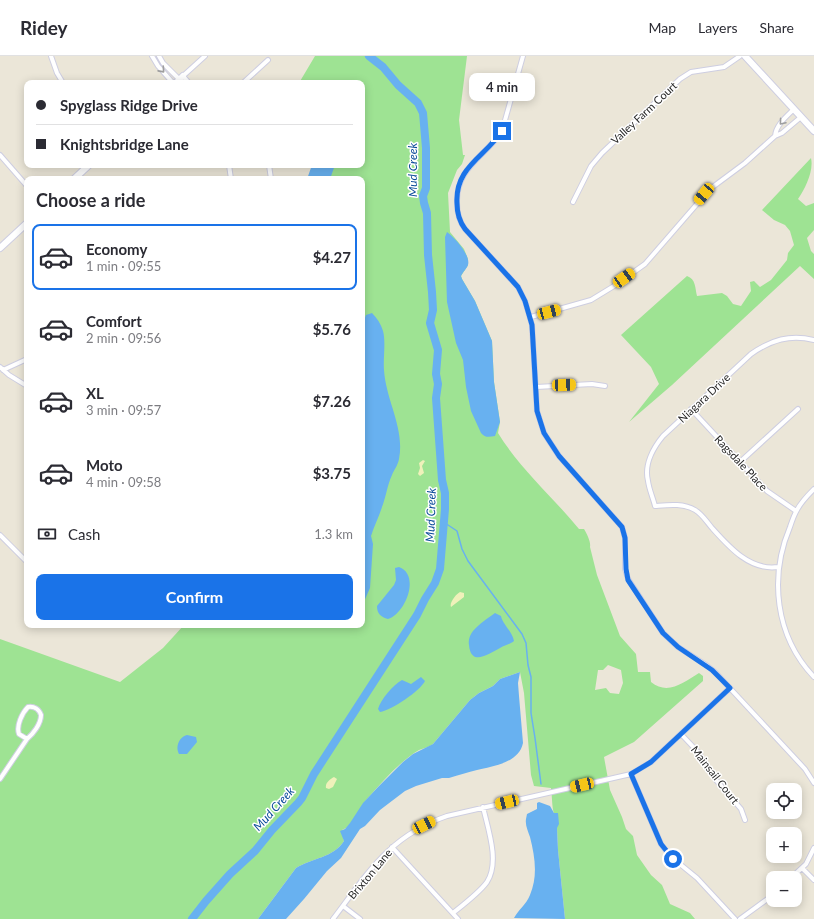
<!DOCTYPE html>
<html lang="en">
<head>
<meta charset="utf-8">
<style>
	:root { --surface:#fff; --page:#f2f2f3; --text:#2b2b33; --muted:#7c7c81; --line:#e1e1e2; --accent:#1a73e8 }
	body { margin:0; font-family:Lato,sans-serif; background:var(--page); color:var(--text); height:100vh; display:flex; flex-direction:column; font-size:15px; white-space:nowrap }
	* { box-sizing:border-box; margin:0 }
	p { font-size:13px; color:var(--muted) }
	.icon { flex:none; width:22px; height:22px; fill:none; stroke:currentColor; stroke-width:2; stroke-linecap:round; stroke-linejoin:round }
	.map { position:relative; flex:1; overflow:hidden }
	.sheet { position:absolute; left:24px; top:120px; width:341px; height:452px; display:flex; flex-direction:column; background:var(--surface); border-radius:8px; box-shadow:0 2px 10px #0003 }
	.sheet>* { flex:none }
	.banner { position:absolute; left:24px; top:24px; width:341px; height:88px; border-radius:8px; box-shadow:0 2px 10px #0003; display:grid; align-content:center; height:88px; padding:0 12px; background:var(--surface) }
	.controls { position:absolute; left:766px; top:727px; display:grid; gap:8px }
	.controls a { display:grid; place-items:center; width:36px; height:36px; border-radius:8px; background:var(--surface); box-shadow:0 2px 10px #0003; font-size:20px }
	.end { position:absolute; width:18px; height:18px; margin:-9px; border:5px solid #1a73e8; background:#fff; box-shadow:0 0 0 2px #fff }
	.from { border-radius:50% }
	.bubble { position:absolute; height:28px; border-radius:8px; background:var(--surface); box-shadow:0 2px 10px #0003; font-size:13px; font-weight:700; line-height:28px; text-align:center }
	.car { position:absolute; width:12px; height:24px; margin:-12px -6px; border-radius:5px; box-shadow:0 0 3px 1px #0007; background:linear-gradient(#f5c518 24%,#345 0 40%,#f5c518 0 76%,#345 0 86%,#f5c518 0) }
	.banner b { display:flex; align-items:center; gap:14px; height:38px; font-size:15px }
	.banner b+b { border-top:1px solid var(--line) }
	.banner i { width:10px; height:10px; background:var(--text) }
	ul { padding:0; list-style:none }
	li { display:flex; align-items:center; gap:12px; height:66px; margin:0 8px 6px; padding:0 4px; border:2px solid transparent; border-radius:8px }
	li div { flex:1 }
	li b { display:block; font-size:15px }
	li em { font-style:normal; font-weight:700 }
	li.on { border-color:var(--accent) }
	li>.icon { width:36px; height:36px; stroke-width:1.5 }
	h2 { padding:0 12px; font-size:18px; line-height:48px }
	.pay { display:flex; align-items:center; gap:10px; height:44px; padding:0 12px; font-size:15px }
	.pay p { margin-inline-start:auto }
	.action { display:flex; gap:8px; margin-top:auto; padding:8px 12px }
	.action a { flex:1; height:46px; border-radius:8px; background:var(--accent); color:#fff; font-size:16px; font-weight:700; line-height:46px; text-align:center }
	header { display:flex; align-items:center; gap:24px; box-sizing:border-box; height:56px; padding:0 20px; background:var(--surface); border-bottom:1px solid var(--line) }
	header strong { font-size:19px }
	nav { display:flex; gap:22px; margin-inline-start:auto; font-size:14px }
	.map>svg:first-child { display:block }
</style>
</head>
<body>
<header>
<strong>Ridey</strong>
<nav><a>Map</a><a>Layers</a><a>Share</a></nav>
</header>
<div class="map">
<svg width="814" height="863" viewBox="0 0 814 863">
	<rect width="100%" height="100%" fill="#ebe6d8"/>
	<path fill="#9ee393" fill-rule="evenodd" d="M315,0H467L459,64L463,99H465L462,108L457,114L448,137L450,176L464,193L468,203V209L461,220L462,223L475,245L492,285L494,326L500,366L498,377C520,413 553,441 579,473H584C587,478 591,486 590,491L597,519L620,580L636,598L638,616H650L651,626C668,640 684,626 699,617L703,620V625L634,686L604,701L610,734L622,761L626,773L633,780L637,799L651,819L662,829L670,848L690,857L695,863H565L558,794L557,772L558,757H554C552,753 552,738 551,732L534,730L531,719L524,637L520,616L500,623L493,630L479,637L470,644L433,688C429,691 424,692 419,694C399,706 382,726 367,743C359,752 354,770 342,774L344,785C333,802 312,802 296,812L258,863H0V583L120,626L163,592L184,569H362V123H318L321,109H362V27H299ZM608,609L621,614L623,627L619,638L610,637L606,632L595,634L598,614H603Z
		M811,102C814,115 805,133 798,143L806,150L814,147V174L807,182L811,195L814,198V223L800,210L672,329L629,366L659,328L651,311L621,279L687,220C696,223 695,232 697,240L722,237L727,240L733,248L741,250L751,235L750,226L754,225L760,231L771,224L787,204L788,197L794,189L790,175L785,169L774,164L762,154Z"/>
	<path fill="#eff1ba" d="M423,404L425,405L422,410L424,417L420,420L418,418L420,412L419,407Z
		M460,536L464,537V541L451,551C449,547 456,538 460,536Z
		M334,721L337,723L333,731L329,733L326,732C325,727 330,723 334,721Z"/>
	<path fill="#68b1f0" d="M312,109H335L330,123H307Z
		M447,176C454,181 471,199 468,209C467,212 463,216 461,220L462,223L475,245L492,285L494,326L500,366L495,380C489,381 485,382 481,377L471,355L466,331L463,304L456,287L447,246L445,181Z
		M372,257C377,262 381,268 383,275C386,286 383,302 384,314C386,345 405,372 399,403C398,409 394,414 392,419C387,430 386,441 382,451C379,461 374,470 371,480L373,488L370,532L362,550V281L363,277V267L366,259Z
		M399,511C421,519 405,558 388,563C381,561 377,558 377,550L394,529L396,524L395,512Z
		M495,557L501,560C503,569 512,575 514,585C509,589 505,589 500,592C488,598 471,611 469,589C468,584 470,579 473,575C479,568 488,562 495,557Z
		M520,616L518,627L519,640L523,687C519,707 493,710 477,714C468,716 459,719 449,722H442L416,730L405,735L380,754L365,770L360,773L341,802L327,815L304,843L286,863H258L296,812C312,802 333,802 344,785L340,775L345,773L350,767L363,747L378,731L403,706L413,698L433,688L470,644L479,637L493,630L500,623Z
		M421,621L425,625C420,635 392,654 380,656L378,653C381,643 393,629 402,624L411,628Z
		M187,679L196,681L197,686L187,698H179C175,691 179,681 187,679Z
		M539,746L550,750L554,757H558L559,768L557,772L558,794L565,863L514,862C518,854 526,849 530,839C538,820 535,801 530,781C528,775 525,769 526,763L527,758L537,753V747Z"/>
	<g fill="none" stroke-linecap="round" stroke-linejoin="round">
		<path stroke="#68b1f0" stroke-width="1.5" d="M445,467L457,475L462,493L468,505L522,578L526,587L528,609L531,621V657L535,682L541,728"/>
		<path stroke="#68b1f0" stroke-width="8" d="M192,863L206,845L230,818L255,795L272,774L298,747L302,742L314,718L417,559L425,543L435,527L440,513L445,453V437L442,424L436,342L438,328L436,318L438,294L430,267L433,254L432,236L428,199L427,157L424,147L423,140L426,132V92L423,57L418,47L398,29L383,11L369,0"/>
		<defs>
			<path id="street" d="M51,0L57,17L63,27
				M152,0L158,10L173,27
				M159,0L163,7L180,24
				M523,0L502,75C485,101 456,111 457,147C457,157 459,165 465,173L518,231L525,245L532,269L537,355L544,377L559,400L622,471L625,482V513L628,523L663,577L678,591L706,609L715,616L805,713L814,727
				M189,27L183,20L205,0
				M243,27L268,4
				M775,80C776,69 786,61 794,53
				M0,99L27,130
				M229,109L231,123
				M269,109L271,123
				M573,146L591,110L602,97L680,23L691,16L724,11L740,0
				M531,261L591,244L614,230L645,208L710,133L745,107L775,80L782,77L801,61
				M0,311L9,319L27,330
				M3,314L27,303
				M536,331L592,328L605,330
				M691,353L767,435L796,455
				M740,406L798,353
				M814,433C808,439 801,446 797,454C794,459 792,465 790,471C769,521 775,580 814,621
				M0,479L27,506
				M778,511C750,515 729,491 712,472C706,465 702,458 695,454C683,447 668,449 655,450C653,442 649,433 648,425C644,409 653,392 663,380L751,298C771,284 790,278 814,284
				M28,651C34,650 39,653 41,659C41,668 33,678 27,683L19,678C16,670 22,657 28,651Z
				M681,678L698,696L716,724L741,753L745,764
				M631,718L661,788L670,800L697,822L735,863
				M0,723L27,683
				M392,791L458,863
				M802,812L814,824
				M791,822L806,808L814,792
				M343,850L360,863
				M453,857C463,849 480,836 487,826C500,806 488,773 483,751
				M333,863C368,817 389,780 447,760L631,718L651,706L730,632
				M740,863L773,839"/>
			<path id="secondary" d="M745,0L814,75
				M176,27L183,20
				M74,123L89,109
				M0,192L27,167"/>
		</defs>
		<use href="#street" stroke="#cecee1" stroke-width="6"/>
		<use href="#secondary" stroke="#cecee1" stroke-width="8"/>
		<use href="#street" stroke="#fff" stroke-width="4"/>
		<use href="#secondary" stroke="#fff" stroke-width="6"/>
	</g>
	<defs><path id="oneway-chevron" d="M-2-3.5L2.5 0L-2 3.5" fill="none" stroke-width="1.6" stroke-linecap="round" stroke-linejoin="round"/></defs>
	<g stroke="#9e9e9e">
		<use href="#oneway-chevron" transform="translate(162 14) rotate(48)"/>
		<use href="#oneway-chevron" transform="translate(782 66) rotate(130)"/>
	</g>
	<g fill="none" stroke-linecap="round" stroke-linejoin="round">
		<path stroke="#1a73e8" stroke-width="5" d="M502,75C485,101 455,111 457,147C457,157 459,165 465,173L518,231L525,245L532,269L537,355L544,377L559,400L622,471L625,482L626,513L628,524L663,577L678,591L712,614L730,632L651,706L631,718L661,788L673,803"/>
	</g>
	<g text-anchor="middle" stroke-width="3" stroke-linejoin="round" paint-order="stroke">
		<g font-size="11" fill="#282828" stroke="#fff">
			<text transform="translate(644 57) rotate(-43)" y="4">Valley Farm Court</text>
			<text transform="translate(704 342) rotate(-43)" y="4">Niagara Drive</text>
			<text transform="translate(741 407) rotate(47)" y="4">Ragsdale Place</text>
			<text transform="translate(715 719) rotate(52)" y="4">Mainsail Court</text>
			<text transform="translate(370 818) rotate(-50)" y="4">Brixton Lane</text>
		</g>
		<g font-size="12" font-style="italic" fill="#0a4b99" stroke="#fff">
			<text transform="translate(413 114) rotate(-90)" y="4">Mud Creek</text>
			<text transform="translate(431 459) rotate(-88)" y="4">Mud Creek</text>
			<text transform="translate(274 753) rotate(-48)" y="4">Mud Creek</text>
		</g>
	</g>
</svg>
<div class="controls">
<a><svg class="icon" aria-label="locate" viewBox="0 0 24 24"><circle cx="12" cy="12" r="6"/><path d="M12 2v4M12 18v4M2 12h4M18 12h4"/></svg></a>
<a>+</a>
<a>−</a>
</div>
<i class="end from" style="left:673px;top:803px"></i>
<i class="end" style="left:502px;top:75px"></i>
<div class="bubble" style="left:469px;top:17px;width:66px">4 min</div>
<i class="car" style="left:704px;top:138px;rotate:220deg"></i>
<i class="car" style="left:624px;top:222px;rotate:55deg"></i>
<i class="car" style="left:549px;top:256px;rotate:75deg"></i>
<i class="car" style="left:564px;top:329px;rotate:88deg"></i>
<i class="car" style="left:582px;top:729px;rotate:257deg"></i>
<i class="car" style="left:507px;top:746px;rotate:257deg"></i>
<i class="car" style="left:424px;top:769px;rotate:64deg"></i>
<div class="banner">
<b><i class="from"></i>Spyglass Ridge Drive</b>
<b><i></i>Knightsbridge Lane</b>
</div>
<section class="sheet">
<h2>Choose a ride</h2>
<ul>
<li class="on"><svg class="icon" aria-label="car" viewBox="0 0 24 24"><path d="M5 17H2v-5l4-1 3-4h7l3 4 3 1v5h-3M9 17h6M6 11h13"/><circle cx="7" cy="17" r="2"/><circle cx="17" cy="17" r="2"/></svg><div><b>Economy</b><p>1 min · 09:55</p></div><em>$4.27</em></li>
<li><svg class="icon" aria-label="car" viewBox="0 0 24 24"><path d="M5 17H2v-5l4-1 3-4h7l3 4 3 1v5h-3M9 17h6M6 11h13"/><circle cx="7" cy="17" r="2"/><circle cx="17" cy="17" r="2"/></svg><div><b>Comfort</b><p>2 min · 09:56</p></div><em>$5.76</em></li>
<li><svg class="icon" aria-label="car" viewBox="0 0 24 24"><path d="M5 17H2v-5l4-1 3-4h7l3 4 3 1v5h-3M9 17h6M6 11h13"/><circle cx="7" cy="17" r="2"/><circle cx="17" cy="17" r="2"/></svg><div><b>XL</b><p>3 min · 09:57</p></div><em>$7.26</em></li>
<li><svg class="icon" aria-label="car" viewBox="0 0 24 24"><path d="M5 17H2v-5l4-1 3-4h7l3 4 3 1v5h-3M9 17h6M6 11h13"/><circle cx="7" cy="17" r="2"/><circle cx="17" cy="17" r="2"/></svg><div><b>Moto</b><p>4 min · 09:58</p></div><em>$3.75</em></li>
</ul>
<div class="pay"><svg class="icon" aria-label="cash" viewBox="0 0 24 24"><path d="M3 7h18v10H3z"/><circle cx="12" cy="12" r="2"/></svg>Cash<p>1.3 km</p></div>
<div class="action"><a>Confirm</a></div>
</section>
</div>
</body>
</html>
